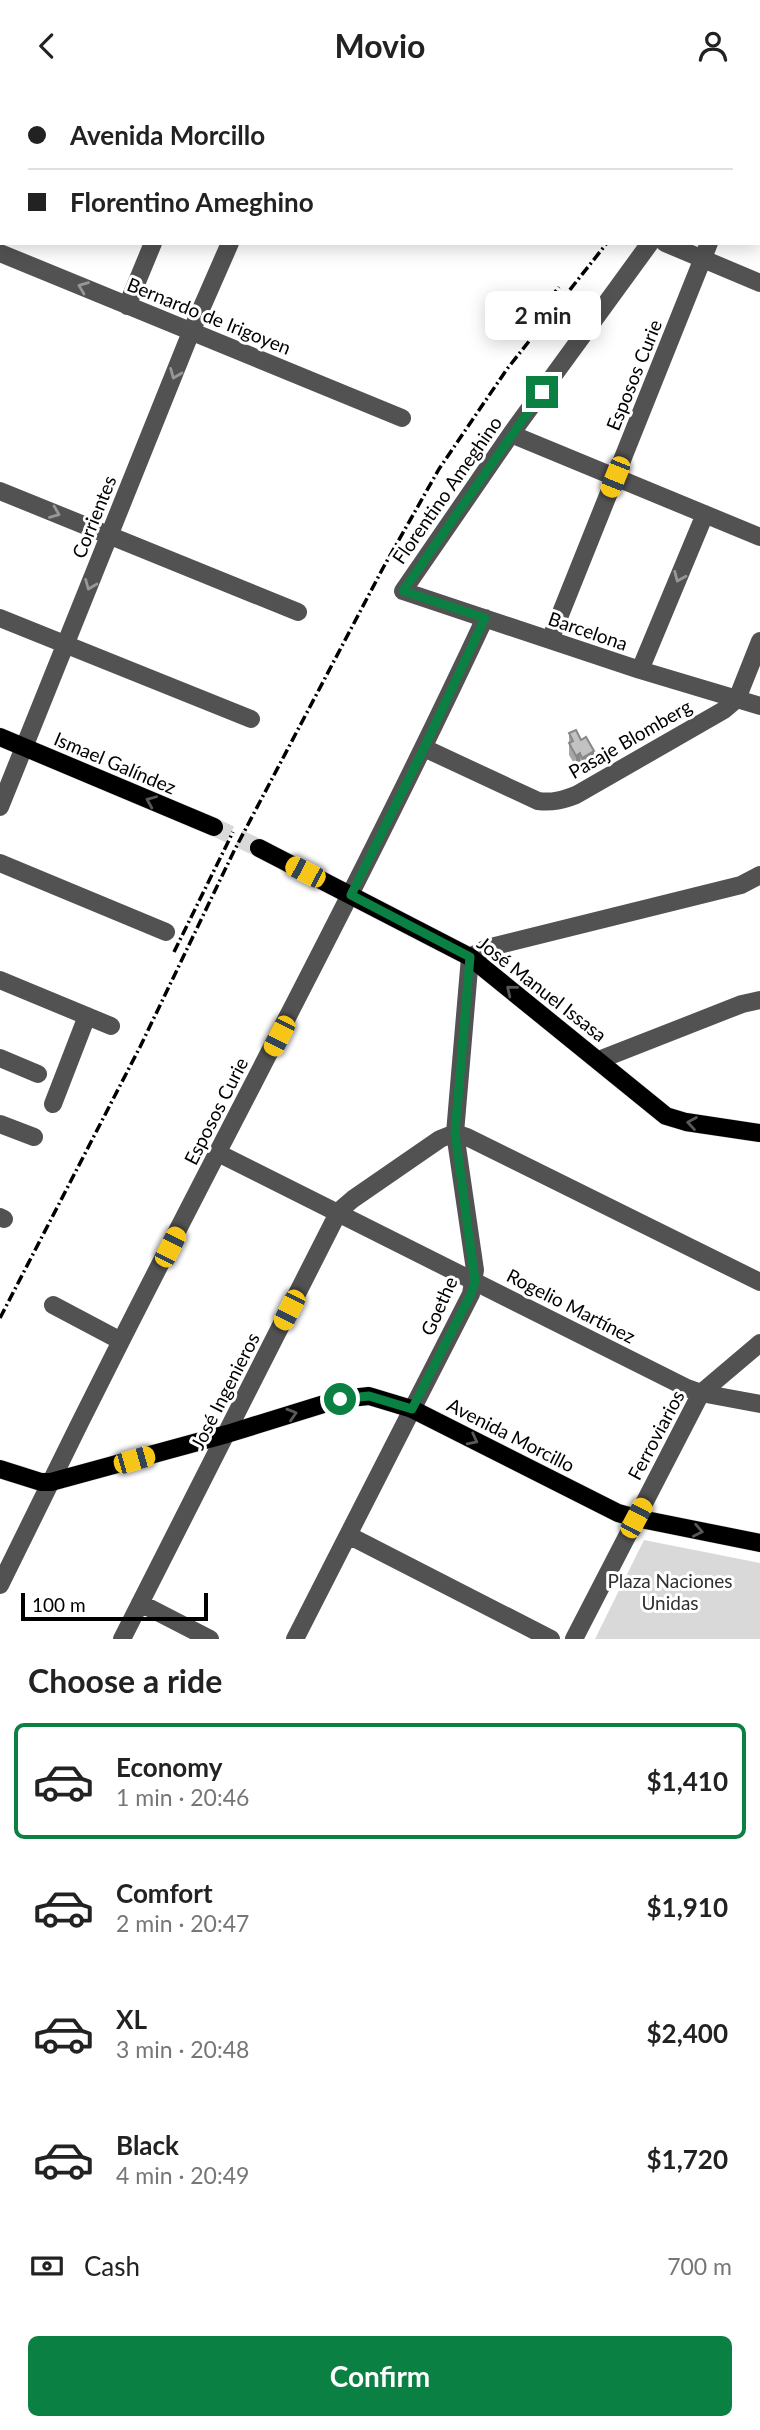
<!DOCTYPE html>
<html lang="en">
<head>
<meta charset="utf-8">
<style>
	:root { --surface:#fff; --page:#f2f2f2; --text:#222; --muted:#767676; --line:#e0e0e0; --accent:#0b8043 }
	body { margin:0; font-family:Lato,sans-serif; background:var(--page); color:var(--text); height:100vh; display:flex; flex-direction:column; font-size:26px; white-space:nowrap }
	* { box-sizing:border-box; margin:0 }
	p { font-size:23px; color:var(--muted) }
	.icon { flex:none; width:38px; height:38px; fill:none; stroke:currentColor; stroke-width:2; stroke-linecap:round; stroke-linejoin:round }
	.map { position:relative; height:1548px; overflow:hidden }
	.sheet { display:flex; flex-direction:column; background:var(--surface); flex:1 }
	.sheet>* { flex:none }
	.banner { position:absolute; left:0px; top:0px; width:761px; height:154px; box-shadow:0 4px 18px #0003; display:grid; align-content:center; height:154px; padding:0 28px; background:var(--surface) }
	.scale { position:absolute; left:21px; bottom:18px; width:187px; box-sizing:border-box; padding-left:7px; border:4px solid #000; border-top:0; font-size:19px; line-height:24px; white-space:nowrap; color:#000; -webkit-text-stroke:5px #fff; paint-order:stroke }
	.end { position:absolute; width:32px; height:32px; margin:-16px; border:9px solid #0b8043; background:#fff; box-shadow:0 0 0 4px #fff }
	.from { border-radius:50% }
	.bubble { position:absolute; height:49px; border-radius:10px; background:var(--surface); box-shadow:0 4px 18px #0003; font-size:23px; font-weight:700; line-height:49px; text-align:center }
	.car { position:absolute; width:21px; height:42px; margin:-21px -10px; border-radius:9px; box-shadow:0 0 5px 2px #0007; background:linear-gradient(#f5c518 24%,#345 0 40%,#f5c518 0 76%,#345 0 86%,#f5c518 0) }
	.banner b { display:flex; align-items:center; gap:24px; height:66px; font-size:26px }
	.banner b+b { border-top:2px solid var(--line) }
	.banner i { width:18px; height:18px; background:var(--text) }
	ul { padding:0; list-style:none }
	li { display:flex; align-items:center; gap:21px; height:116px; margin:0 14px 10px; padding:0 14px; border:4px solid transparent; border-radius:10px }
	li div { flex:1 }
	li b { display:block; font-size:26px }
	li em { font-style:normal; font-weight:700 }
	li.current { border-color:var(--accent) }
	li>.icon { width:63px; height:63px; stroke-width:1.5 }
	h2 { padding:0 28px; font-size:32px; line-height:84px }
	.pay { display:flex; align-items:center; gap:18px; height:77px; padding:0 28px; font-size:26px }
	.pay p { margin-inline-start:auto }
	.button { display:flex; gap:14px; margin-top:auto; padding:14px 28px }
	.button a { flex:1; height:80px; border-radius:10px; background:var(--accent); color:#fff; font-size:28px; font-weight:700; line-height:80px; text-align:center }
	header { display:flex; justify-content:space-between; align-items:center; height:91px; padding:0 28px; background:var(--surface); font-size:32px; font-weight:700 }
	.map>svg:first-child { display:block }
</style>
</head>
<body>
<header><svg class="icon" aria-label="back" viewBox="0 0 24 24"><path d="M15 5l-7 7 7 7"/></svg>Movio<svg class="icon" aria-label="person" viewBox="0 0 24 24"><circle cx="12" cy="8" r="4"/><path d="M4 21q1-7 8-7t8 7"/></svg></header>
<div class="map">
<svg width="760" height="1548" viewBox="0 0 760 1548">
	<rect width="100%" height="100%" fill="#fff"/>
	<path fill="#d9d9d9" d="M644,1449L760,1472V1548H595Z"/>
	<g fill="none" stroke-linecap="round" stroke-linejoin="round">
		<path stroke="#d9d9d9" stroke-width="18" stroke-dasharray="18 9" stroke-linecap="butt" d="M214,736L259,757"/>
		<defs>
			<path id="major" d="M51,2L52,0
				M0,127L2,123
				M0,646L214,736
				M259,757L470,866L666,1025L686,1031L760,1042
				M0,1378L41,1391H51L227,1343L340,1308L369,1305L412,1318L618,1422L636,1427L760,1452"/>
		</defs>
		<use href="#major" stroke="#dbdbdb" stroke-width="19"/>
		<path stroke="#525252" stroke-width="18" d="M200,0L204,2
			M295,2L296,0
			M532,2L533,0
			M565,2V0
			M760,37V36
			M650,152L511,343L403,500L640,579L760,615
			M665,152L760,192
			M0,162L402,327
			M127,215L153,152
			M511,343L760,446
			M0,400L298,521
			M0,527L251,628
			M550,549L709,152
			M640,579L705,423
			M424,657L538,710C552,712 563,709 576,704L724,619L737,608L760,550
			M0,716L191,241L230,152
			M0,772L166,841
			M0,889L111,935
			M0,967L38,983
			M599,969L742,913L760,909
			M53,1013L87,925
			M0,1033L34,1046
			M218,1062L687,1297L701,1302L760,1313
			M0,1126L4,1128
			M53,1214L121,1250
			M348,1444L551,1548
			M0,1494C40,1412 80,1331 121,1250C243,1009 371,772 485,527
			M140,1512L210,1548
			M122,1548L339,1120L353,1108L440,1048L455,1042L467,1046L760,1191
			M295,1548L471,1203L475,1179L455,1042L470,866L487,857L741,794L760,784
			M574,1548L701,1302L760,1252"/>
		<use href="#major" stroke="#000" stroke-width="18"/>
		<path stroke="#000" stroke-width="3.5" stroke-dasharray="10 3.5 2 3.5" stroke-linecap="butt" d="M733,2L735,0
			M527,237L559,196
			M174,861L233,741
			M0,1227L140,956L234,760L383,477L439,378L507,278L607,152"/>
	</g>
	<path fill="#a7a7a7" d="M569,642L594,671L582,678L580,674L576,676L569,664Z"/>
	<path fill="#888" d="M594,660V671L582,678V667Z
		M580,662V674L576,676V665Z"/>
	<path fill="#c2c2c2" stroke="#888" stroke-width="2" d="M576,639L581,649L586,646L594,660L582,667L580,662L576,665L569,652L573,650L569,642Z"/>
	<defs><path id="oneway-chevron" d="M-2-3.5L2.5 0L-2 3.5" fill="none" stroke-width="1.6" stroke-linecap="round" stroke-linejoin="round" transform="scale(1.75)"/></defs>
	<g stroke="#979797">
		<use href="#oneway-chevron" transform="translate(83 196) rotate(-158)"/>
		<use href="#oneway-chevron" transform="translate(175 283) rotate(112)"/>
		<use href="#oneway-chevron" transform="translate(55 422) rotate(22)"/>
		<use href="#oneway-chevron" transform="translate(679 486) rotate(113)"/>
		<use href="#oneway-chevron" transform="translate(90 494) rotate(112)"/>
	</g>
	<g stroke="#595959">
		<use href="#oneway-chevron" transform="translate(151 710) rotate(-157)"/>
		<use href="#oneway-chevron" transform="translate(511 899) rotate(-141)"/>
		<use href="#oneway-chevron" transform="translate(692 1032) rotate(-171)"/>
		<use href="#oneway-chevron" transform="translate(292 1323) rotate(-17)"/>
		<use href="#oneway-chevron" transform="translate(473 1349) rotate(27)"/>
		<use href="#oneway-chevron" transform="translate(698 1440) rotate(11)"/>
	</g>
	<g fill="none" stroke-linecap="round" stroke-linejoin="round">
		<path stroke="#0b8043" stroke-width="9" d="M340,1308L369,1305L412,1318L471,1203L475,1190L455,1042L470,866L351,804L424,657L485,527L403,500L542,301"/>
	</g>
	<g text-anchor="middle" stroke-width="6" stroke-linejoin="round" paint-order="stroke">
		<g font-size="19" fill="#000" stroke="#fff">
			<text transform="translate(209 225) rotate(22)" y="7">Bernardo de Irigoyen</text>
			<text transform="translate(634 284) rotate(-68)" y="7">Esposos Curie</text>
			<text transform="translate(447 399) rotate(-55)" y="7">Florentino Ameghino</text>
			<text transform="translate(94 426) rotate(-68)" y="7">Corrientes</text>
			<text transform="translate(588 540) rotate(19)" y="7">Barcelona</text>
			<text transform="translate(630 648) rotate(-30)" y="7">Pasaje Blomberg</text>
			<text transform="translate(115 672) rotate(23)" y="7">Ismael Galíndez</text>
			<text transform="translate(542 898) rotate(38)" y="7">José Manuel Issasa</text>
			<text transform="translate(216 1020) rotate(-63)" y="7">Esposos Curie</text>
			<text transform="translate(439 1215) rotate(-66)" y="7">Goethe</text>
			<text transform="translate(571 1215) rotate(27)" y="7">Rogelio Martínez</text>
			<text transform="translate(225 1300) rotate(-63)" y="7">José Ingenieros</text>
			<text transform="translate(511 1344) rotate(27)" y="7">Avenida Morcillo</text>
			<text transform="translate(656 1344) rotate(-62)" y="7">Ferroviarios</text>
		</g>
		<g font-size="19" fill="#303030" stroke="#fff">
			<text x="670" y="1497">Plaza Naciones<tspan x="670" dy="22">Unidas</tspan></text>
		</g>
	</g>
</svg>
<div class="scale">100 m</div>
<i class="end from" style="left:340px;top:1308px"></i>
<i class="end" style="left:542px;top:301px"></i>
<div class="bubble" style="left:485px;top:200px;width:116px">2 min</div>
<i class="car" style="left:615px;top:386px;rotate:202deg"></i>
<i class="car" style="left:305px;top:781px;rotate:297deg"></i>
<i class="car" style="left:279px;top:945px;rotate:207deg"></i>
<i class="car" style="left:170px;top:1156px;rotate:27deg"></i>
<i class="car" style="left:289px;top:1219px;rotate:207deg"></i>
<i class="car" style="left:134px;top:1369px;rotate:74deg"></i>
<i class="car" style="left:636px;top:1427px;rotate:28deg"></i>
<div class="banner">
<b><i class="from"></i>Avenida Morcillo</b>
<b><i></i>Florentino Ameghino</b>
</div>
</div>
<section class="sheet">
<h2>Choose a ride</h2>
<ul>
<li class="current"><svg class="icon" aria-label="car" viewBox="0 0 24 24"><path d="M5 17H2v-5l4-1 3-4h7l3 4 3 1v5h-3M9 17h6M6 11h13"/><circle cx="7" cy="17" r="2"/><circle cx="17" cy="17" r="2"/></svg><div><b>Economy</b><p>1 min · 20:46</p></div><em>$1,410</em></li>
<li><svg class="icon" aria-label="car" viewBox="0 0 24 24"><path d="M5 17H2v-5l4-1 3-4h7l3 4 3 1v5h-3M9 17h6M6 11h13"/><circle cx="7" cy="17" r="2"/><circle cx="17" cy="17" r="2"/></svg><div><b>Comfort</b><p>2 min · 20:47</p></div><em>$1,910</em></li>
<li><svg class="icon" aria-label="car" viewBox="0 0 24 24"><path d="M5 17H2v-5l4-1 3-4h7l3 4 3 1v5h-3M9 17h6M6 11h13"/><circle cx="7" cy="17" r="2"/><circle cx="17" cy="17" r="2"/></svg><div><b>XL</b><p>3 min · 20:48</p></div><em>$2,400</em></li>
<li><svg class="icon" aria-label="car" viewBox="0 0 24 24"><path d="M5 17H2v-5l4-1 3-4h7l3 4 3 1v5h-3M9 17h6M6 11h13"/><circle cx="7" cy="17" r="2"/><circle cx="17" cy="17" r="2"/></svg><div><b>Black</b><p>4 min · 20:49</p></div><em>$1,720</em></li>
</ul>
<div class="pay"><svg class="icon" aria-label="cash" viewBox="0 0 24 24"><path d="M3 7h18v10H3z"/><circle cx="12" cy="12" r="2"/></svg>Cash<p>700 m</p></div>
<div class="button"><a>Confirm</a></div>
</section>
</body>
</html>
